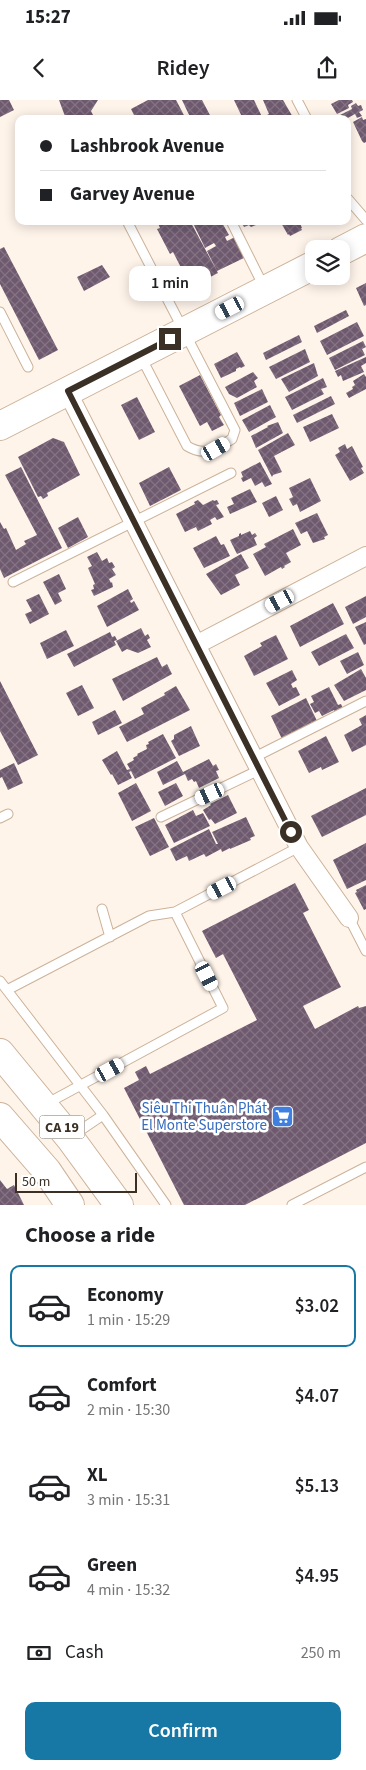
<!DOCTYPE html>
<html lang="en">
<head>
<meta charset="utf-8">
<style>
	:root { --surface:#fff; --page:#f6f6f6; --text:#202124; --muted:#757577; --line:#e0e0e0; --accent:#1778a5 }
	body { margin:0; font-family:"Source Sans 3",sans-serif; background:var(--page); color:var(--text); height:100vh; display:flex; flex-direction:column; font-size:19px; white-space:nowrap }
	* { box-sizing:border-box; margin:0 }
	p { font-size:16px; color:var(--muted) }
	.icon { flex:none; width:28px; height:28px; fill:none; stroke:currentColor; stroke-width:2; stroke-linecap:round; stroke-linejoin:round }
	.map { position:relative; height:1105px; overflow:hidden }
	.sheet { display:flex; flex-direction:column; background:var(--surface); flex:1 }
	.sheet>* { flex:none }
	.hud { position:absolute; left:15px; top:15px; width:336px; height:110px; border-radius:10px; box-shadow:0 2px 12px #0003; display:grid; align-content:center; height:110px; padding:0 25px; background:var(--surface) }
	.fabs { position:absolute; left:305px; top:140px; display:grid; gap:10px }
	.fabs a { display:grid; place-items:center; width:45px; height:45px; border-radius:10px; background:var(--surface); box-shadow:0 2px 12px #0003; font-size:25px }
	.scale { position:absolute; left:15px; bottom:12px; width:122px; box-sizing:border-box; padding-left:5px; border:2px solid #3a3026; border-top:0; font-size:14px; line-height:18px; white-space:nowrap; color:#3a3026; -webkit-text-stroke:4px #fff; paint-order:stroke }
	.end { position:absolute; width:22px; height:22px; margin:-11px; border:6px solid #3a3026; background:#fff; box-shadow:0 0 0 2px #fff }
	.from { border-radius:50% }
	.bubble { position:absolute; height:35px; border-radius:10px; background:var(--surface); box-shadow:0 2px 12px #0003; font-size:16px; font-weight:600; line-height:35px; text-align:center }
	.car { position:absolute; width:15px; height:30px; margin:-15px -8px; border-radius:6px; box-shadow:0 0 4px 1px #0007; background:linear-gradient(#fff 24%,#345 0 40%,#fff 0 76%,#345 0 86%,#fff 0) }
	.hud b { display:flex; align-items:center; gap:18px; height:48px; font-size:19px }
	.hud b+b { border-top:1px solid var(--line) }
	.hud i { width:12px; height:12px; background:var(--text) }
	ul { padding:0; list-style:none }
	li { display:flex; align-items:center; gap:15px; height:82px; margin:0 10px 8px; padding:0 15px; border:2px solid transparent; border-radius:10px }
	li div { flex:1 }
	li b { display:block; font-size:19px }
	li em { font-style:normal; font-weight:600 }
	li.active { border-color:var(--accent) }
	li>.icon { width:45px; height:45px; stroke-width:1.5 }
	h2 { padding:0 25px; font-size:22px; line-height:60px }
	.pay { display:flex; align-items:center; gap:12px; height:55px; padding:0 25px; font-size:19px }
	.pay p { margin-inline-start:auto }
	.action { display:flex; gap:10px; margin-top:auto; padding:10px 25px }
	.action a { flex:1; height:58px; border-radius:10px; background:var(--accent); color:#fff; font-size:20px; font-weight:600; line-height:58px; text-align:center }
	.status { display:flex; justify-content:space-between; align-items:center; height:35px; padding:0 25px; background:var(--surface); direction:ltr }
	.status svg { height:14px; fill:currentColor }
	header { display:flex; justify-content:space-between; align-items:center; height:65px; padding:0 25px; background:var(--surface); font-size:22px; font-weight:600 }
	.map>svg:first-child { display:block }
</style>
</head>
<body>
<div class="status"><b>15:27</b><svg viewBox="0 0 49 12"><path d="M0 12V9h3v3zM5 12V6h3v6zM10 12V3h3v9zM15 12V0h3v12zM26 1h20v11H26zM47 4h2v5h-2z"/></svg></div>
<header><svg class="icon" aria-label="back" viewBox="0 0 24 24"><path d="M15 5l-7 7 7 7"/></svg>Ridey<svg class="icon" aria-label="share" viewBox="0 0 24 24"><path d="M12 15V3M7 8l5-5 5 5M5 13v7h14v-7"/></svg></header>
<div class="map">
<svg width="366" height="1105" viewBox="0 0 366 1105">
	<defs>
		<pattern id="building-cross-hatch" width="8" height="8" patternUnits="userSpaceOnUse" patternTransform="scale(1.25)"><rect width="8" height="8" fill="#6e596f"/><path d="M0 0l8 8M0 8l8-8" fill="none" stroke="#847383"/></pattern>
	</defs>
	<rect width="100%" height="100%" fill="#fff4ea"/>
	<path fill="url(#building-cross-hatch)" d="M0,0H9L14,10L0,17Z
		M59,0H98L91,11L93,15L86,19H66Z
		M148,0H176L186,19H136L131,9Z
		M182,0H202L212,19H191Z
		M234,0H254L263,19H243Z
		M263,0H283L294,19H270L267,15L269,14Z
		M339,0H352L353,2L348,5L349,8L337,14L331,4Z
		M356,3L358,6L361,5L363,10L359,12L362,16L357,18L355,14L346,19H339L338,16L352,9L351,6Z
		M362,17L363,20L366,19V42L364,43L362,41L353,22Z
		M157,121H190L218,173L191,187L173,152L170,154L157,129L160,128Z
		M192,121H221L229,135L225,137L227,141L235,137L246,157L217,171L207,151L216,146L214,143L205,148Z
		M241,121H254L256,125L251,127L249,125L244,127Z
		M280,121H299L302,128H301L302,130L290,136L289,134L288,135Z
		M4,147L58,250L39,260L0,184V149Z
		M102,165L110,177L84,191L77,177Z
		M366,183V205L364,206L356,188Z
		M346,210L349,216L317,233L314,226Z
		M357,222L364,236L327,255L320,241Z
		M299,235L302,242L266,260L263,253Z
		M363,241L366,247L362,249L365,255L335,270L329,258Z
		M305,249L310,262L276,279L269,267Z
		M237,252L245,266L241,268L240,267L236,269V271L221,278L214,264Z
		M366,257V263L361,266L364,272L343,281L341,275L338,277L335,271Z
		M314,263L318,276L289,292L281,279Z
		M253,272L258,278L254,281L257,287L237,298L229,294L225,287Z
		M364,274L366,277V289L349,298L346,293L353,289L352,287L355,285L353,281Z
		M200,275L221,315L219,317L224,325L212,331L207,322L200,326L179,286Z
		M323,278L327,287L321,289L324,294L292,310L285,297Z
		M262,289L268,302L240,316L234,303Z
		M331,296L335,304L297,323L293,315Z
		M137,297L155,332L139,340L121,305Z
		M270,305L276,317L249,332L242,320Z
		M332,314L339,328L310,342L303,327Z
		M278,322L283,333L256,348L251,336L268,327L267,326Z
		M288,333L295,345L274,356L282,372L273,375L272,377L258,350Z
		M53,338L64,342L80,375L47,393L48,396L43,399L41,396L38,397L18,357Z
		M345,344L347,349L352,346L363,367L361,368L364,373L350,381L335,355L340,352L338,348Z
		M260,362L272,384L265,387L262,382L255,386L251,378L243,382L241,378L243,377L241,372Z
		M21,367L62,448L4,478L0,469V422L4,429L6,428L16,450L26,444L24,441L37,435L5,375Z
		M169,367L181,390L150,406L139,383Z
		M310,378L321,401L300,412L297,404L293,406L289,399L293,397L289,388Z
		M250,389L257,402L230,414L227,407L234,404L231,398Z
		M276,396L283,410L269,417L262,403Z
		M198,400L203,405L213,400L214,401L217,400L219,404L216,405L224,417L217,420L215,417L210,420L212,424L198,431L196,427L185,432L176,414L195,404L194,402Z
		M317,413L328,435L324,437L325,439L313,443L307,431L301,434L295,423Z
		M78,417L88,437L68,448L58,428Z
		M293,429L301,445L286,453L291,462L284,466L285,467L282,469L281,467L265,476L253,454L266,447L264,444Z
		M250,431L252,435L255,433L257,436L254,438L257,445L237,454L230,440L239,436V434L241,433V435Z
		M216,436L221,445L224,444L230,456L204,468L193,448Z
		M97,452L102,461L107,458L109,463L112,462L115,467L112,469L116,475L109,479L111,483L112,482L113,487L94,496L91,490L94,489L93,485L95,484L88,468L92,466L87,457Z
		M241,454L249,468L235,475L240,485L221,495L206,474Z
		M59,474L66,489L58,493L62,501L55,505L43,482Z
		M128,489L133,499L130,501L131,503L134,501L139,510L107,527L97,506Z
		M39,494L49,514L30,524L25,514L32,511L26,500Z
		M366,496V517L353,524L345,507Z
		M333,503L344,524L300,547L290,526Z
		M366,522V544L364,545L355,527Z
		M141,528L145,536L148,534L150,538L147,540L151,547L138,553L127,549L122,552L116,541Z
		M66,530L74,546L47,559L40,543Z
		M110,532L112,537L115,536L117,540L114,541L116,545L74,567L67,554Z
		M346,534L354,548L319,566L311,552Z
		M276,535L288,559L254,576L244,556L262,546L260,543Z
		M358,552L364,565L347,574L340,561Z
		M157,557L162,567L167,564L172,574L123,601L112,579Z
		M361,569L366,578V590L344,601L334,585Z
		M292,570L297,580L291,584L293,588L296,587L300,595L279,606L266,583Z
		M0,581L38,655L18,665L0,631Z
		M82,585L94,608L78,616L66,593Z
		M176,586L190,610L127,642L119,627L144,614L141,608L165,595L164,593Z
		M329,587L338,605L341,604L344,611L336,615L334,610L322,616L319,611L315,613L310,604L314,602L311,596Z
		M306,598L317,621L282,639L271,616Z
		M115,610L122,623L98,635L92,622Z
		M366,615V645L352,652L344,635L362,625L359,619Z
		M191,626L200,646L179,656L171,641L174,639V635Z
		M163,634L176,658L135,679L131,671L129,672L132,678L118,685L112,674L111,675L102,660L117,651L127,670L130,669L127,664L134,660L133,658L138,655L137,654L147,649L146,645L149,644L148,642Z
		M326,636L339,662L322,670L321,667L309,673L298,651Z
		M209,659L213,666L216,664L219,670L216,671L219,678L199,688L196,681L194,682L192,679L188,681L185,674L163,685L157,672L177,661L183,672Z
		M14,663L23,683L8,690L2,677L0,678V670Z
		M136,683L151,711L132,721L118,693Z
		M176,683L183,696L165,706L158,692Z
		M366,688V715L322,737L311,716Z
		M228,695L237,713L215,724L211,719L209,720L203,710L211,705L210,704Z
		M193,710L196,716L203,713L210,726L174,743L165,725Z
		M246,717L255,736L250,738L251,740L230,749V748L222,752L221,749L206,757L204,754L189,761L187,756L176,761L170,749L209,729L216,744H218L212,732Z
		M154,718L169,747L150,756L135,727Z
		M366,743V780L347,789L333,760Z
		M295,783L309,810L303,813L341,887L303,906L315,929L358,906L359,908L366,906V1043L245,1105H184L124,988L139,980L135,972L146,966L150,974L257,920L223,854L216,858L202,831Z
		M366,785V809L364,810L355,793L357,792L356,790Z
		M0,1080L7,1089L14,1085L24,1105H0Z"/>
	<g fill="none" stroke-linecap="round" stroke-linejoin="round">
		<defs>
			<path id="service" d="M297,0L307,19
				M348,99L366,120
				M127,121L235,330L232,339C215,349 205,357 187,346L141,257
				M231,121L264,187
				M0,212L28,267
				M13,482L231,373
				M253,658L366,601
				M161,717L259,670
				M0,718L8,714
				M102,809L110,837
				M349,818L366,851
				M0,881L103,1015
				M7,890L149,816L175,812L299,747
				M46,1004L223,908L175,812
				M72,1036L103,1015L166,1105
				M292,1105L366,1067"/>
			<path id="minor" d="M67,291L299,747L349,818
				M196,545L366,456"/>
			<path id="primary" d="M341,151L366,138
				M0,326L314,165
				M0,953L70,1038L119,1105
				M0,1017L47,1071L70,1105"/>
		</defs>
		<use href="#service" stroke="#ccb299" stroke-width="11"/>
		<use href="#minor" stroke="#ccb299" stroke-width="20"/>
		<use href="#primary" stroke="#ccb299" stroke-width="30"/>
		<use href="#service" stroke="#fff" stroke-width="9"/>
		<use href="#minor" stroke="#fff" stroke-width="18"/>
		<use href="#primary" stroke="#fff" stroke-width="28"/>
	</g>
	<g fill="none" stroke-linecap="round" stroke-linejoin="round">
		<path stroke="#3a3026" stroke-width="6" d="M170,239L68,291L291,732"/>
	</g>
	<defs>
		<symbol id="supermarket-square" viewBox="-11 -11 22 22"><rect x="-9" y="-9" width="18" height="18" rx="4" fill="#3f7fe0" stroke="#fff"/><path d="M-6-5.5h2.5l.6 2H6L4.5 2H-2.5L-4.4-4H-6ZM-1.5 3.2a1.3 1.3 0 1 0 .1 0ZM3 3.2a1.3 1.3 0 1 0 .1 0Z" fill="#fff"/></symbol>
	</defs>
	<g fill-rule="evenodd">
		<use href="#supermarket-square" x="270" y="1004" width="25" height="25"/>
	</g>
	<g text-anchor="middle" stroke-width="5" stroke-linejoin="round" paint-order="stroke">
		<rect fill="#fff" stroke="#756e67" stroke-width="1" x="39.5" y="1015.5" width="45" height="23" rx="4"/>
		<g font-size="14" font-weight="bold" fill="#3a3026">
			<text x="62" y="1032">CA 19</text>
		</g>
		<g font-size="15" fill="#366cbe" stroke="#fff" text-anchor="end">
			<text x="267" y="1013">Siêu Thi Thuân Phát<tspan x="267" dy="17">El Monte Superstore</tspan></text>
		</g>
	</g>
</svg>
<div class="fabs">
<a><svg class="icon" aria-label="layers" viewBox="0 0 24 24"><path d="M12 4l9 5-9 5-9-5zM3 14l9 5 9-5"/></svg></a>
</div>
<div class="scale">50 m</div>
<i class="end from" style="left:291px;top:732px"></i>
<i class="end" style="left:170px;top:239px"></i>
<div class="bubble" style="left:129px;top:166px;width:82px">1 min</div>
<i class="car" style="left:230px;top:208px;rotate:243deg"></i>
<i class="car" style="left:216px;top:349px;rotate:60deg"></i>
<i class="car" style="left:280px;top:501px;rotate:242deg"></i>
<i class="car" style="left:210px;top:694px;rotate:245deg"></i>
<i class="car" style="left:222px;top:788px;rotate:243deg"></i>
<i class="car" style="left:207px;top:876px;rotate:153deg"></i>
<i class="car" style="left:110px;top:970px;rotate:61deg"></i>
<div class="hud">
<b><i class="from"></i>Lashbrook Avenue</b>
<b><i></i>Garvey Avenue</b>
</div>
</div>
<section class="sheet">
<h2>Choose a ride</h2>
<ul>
<li class="active"><svg class="icon" aria-label="car" viewBox="0 0 24 24"><path d="M5 17H2v-5l4-1 3-4h7l3 4 3 1v5h-3M9 17h6M6 11h13"/><circle cx="7" cy="17" r="2"/><circle cx="17" cy="17" r="2"/></svg><div><b>Economy</b><p>1 min · 15:29</p></div><em>$3.02</em></li>
<li><svg class="icon" aria-label="car" viewBox="0 0 24 24"><path d="M5 17H2v-5l4-1 3-4h7l3 4 3 1v5h-3M9 17h6M6 11h13"/><circle cx="7" cy="17" r="2"/><circle cx="17" cy="17" r="2"/></svg><div><b>Comfort</b><p>2 min · 15:30</p></div><em>$4.07</em></li>
<li><svg class="icon" aria-label="car" viewBox="0 0 24 24"><path d="M5 17H2v-5l4-1 3-4h7l3 4 3 1v5h-3M9 17h6M6 11h13"/><circle cx="7" cy="17" r="2"/><circle cx="17" cy="17" r="2"/></svg><div><b>XL</b><p>3 min · 15:31</p></div><em>$5.13</em></li>
<li><svg class="icon" aria-label="car" viewBox="0 0 24 24"><path d="M5 17H2v-5l4-1 3-4h7l3 4 3 1v5h-3M9 17h6M6 11h13"/><circle cx="7" cy="17" r="2"/><circle cx="17" cy="17" r="2"/></svg><div><b>Green</b><p>4 min · 15:32</p></div><em>$4.95</em></li>
</ul>
<div class="pay"><svg class="icon" aria-label="cash" viewBox="0 0 24 24"><path d="M3 7h18v10H3z"/><circle cx="12" cy="12" r="2"/></svg>Cash<p>250 m</p></div>
<div class="action"><a>Confirm</a></div>
</section>
</body>
</html>
